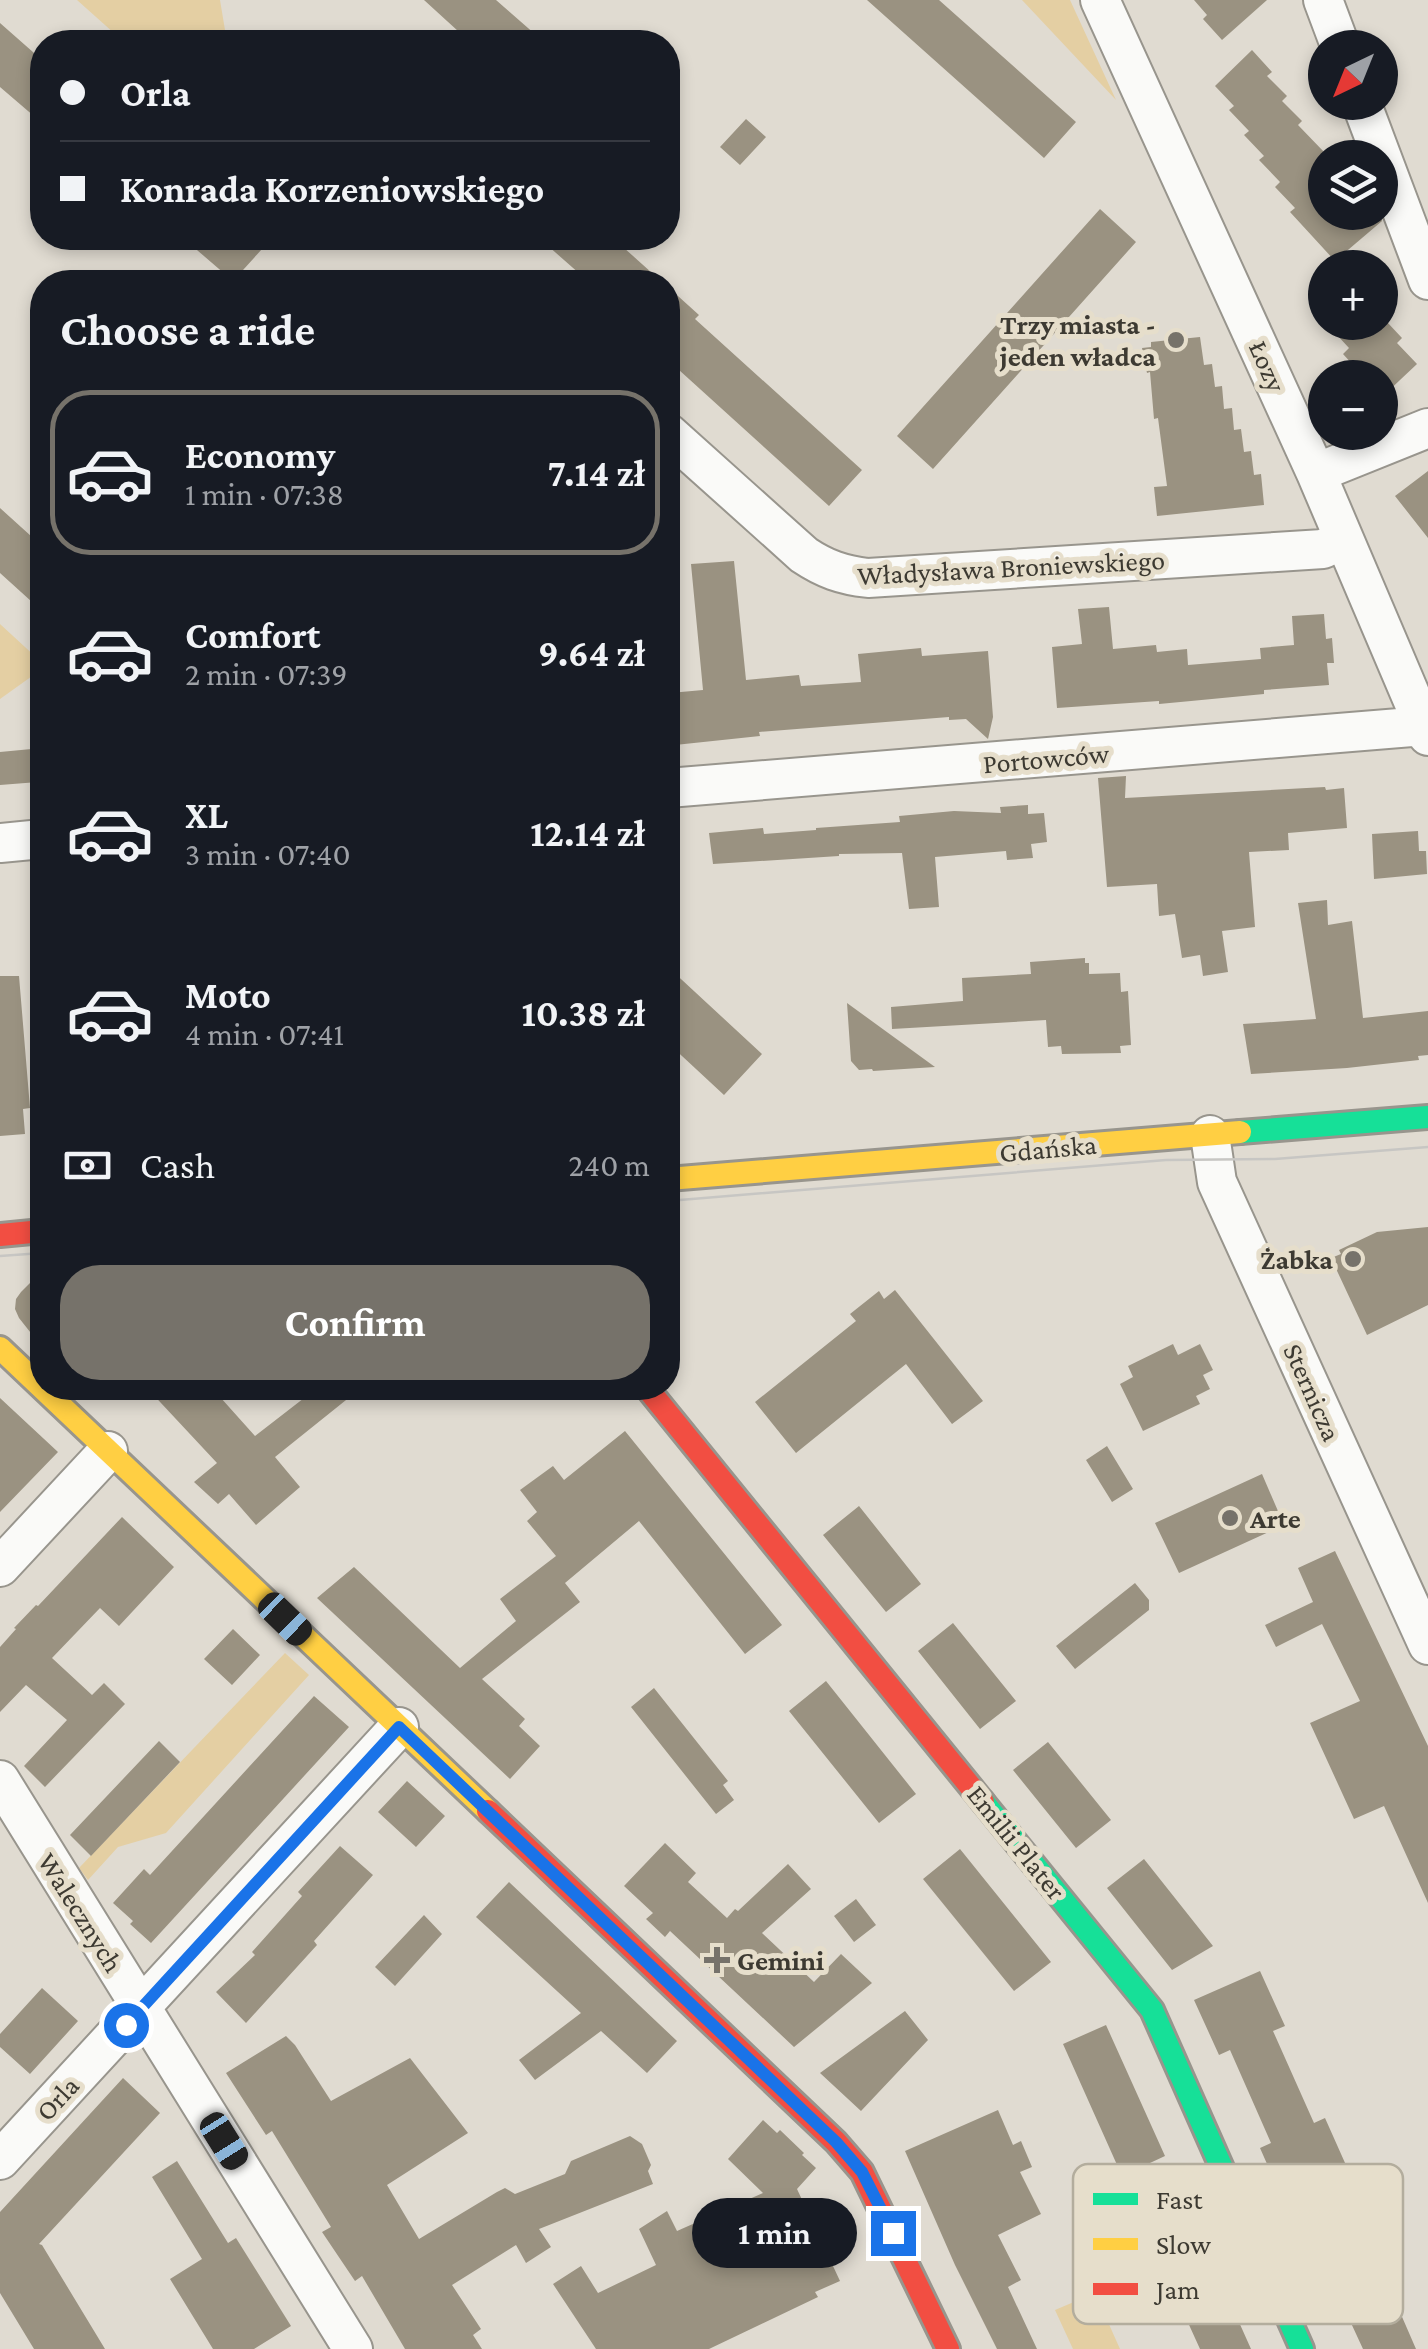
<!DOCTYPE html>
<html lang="en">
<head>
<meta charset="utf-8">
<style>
	:root { --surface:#171b24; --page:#20242c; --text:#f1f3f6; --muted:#9ea1a6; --line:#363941; --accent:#76726a }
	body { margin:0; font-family:"Crimson Pro",serif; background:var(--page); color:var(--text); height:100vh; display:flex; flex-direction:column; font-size:38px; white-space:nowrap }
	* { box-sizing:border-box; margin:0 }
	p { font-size:32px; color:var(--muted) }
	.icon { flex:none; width:55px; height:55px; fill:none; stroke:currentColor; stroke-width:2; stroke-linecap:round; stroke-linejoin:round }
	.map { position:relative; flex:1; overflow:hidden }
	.details { position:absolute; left:30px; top:270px; width:650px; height:1130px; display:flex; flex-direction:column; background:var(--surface); border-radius:40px; box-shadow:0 5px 15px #0003 }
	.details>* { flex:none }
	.guide { position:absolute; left:30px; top:30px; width:650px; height:220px; border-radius:40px; box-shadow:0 5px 15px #0003; display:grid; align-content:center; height:220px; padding:0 30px; background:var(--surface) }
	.needle { width:65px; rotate:223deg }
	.fabs { position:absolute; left:1308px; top:30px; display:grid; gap:20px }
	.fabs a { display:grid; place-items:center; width:90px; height:90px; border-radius:50%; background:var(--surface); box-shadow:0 5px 15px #0003; font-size:50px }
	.end { position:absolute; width:45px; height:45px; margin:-22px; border:12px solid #1a73e8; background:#fff; box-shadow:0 0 0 5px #fff }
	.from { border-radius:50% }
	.bubble { position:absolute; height:70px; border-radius:35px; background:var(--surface); box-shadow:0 5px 15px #0003; font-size:32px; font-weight:700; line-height:70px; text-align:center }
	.car { position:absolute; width:30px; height:60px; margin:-30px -15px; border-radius:12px; box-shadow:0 0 8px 2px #0007; background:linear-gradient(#222 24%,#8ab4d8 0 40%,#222 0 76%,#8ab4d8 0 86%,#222 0) }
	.guide b { display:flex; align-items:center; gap:35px; height:95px; font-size:38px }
	.guide b+b { border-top:2px solid var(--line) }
	.guide i { width:25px; height:25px; background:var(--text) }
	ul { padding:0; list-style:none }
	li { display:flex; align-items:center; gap:30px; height:165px; margin:0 20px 15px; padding:0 10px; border:5px solid transparent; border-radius:40px }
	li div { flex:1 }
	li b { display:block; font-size:38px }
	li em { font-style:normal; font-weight:700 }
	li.current { border-color:var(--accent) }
	li>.icon { width:90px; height:90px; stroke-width:1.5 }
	h2 { padding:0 30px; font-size:45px; line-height:120px }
	.pay { display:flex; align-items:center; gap:25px; height:110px; padding:0 30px; font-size:38px }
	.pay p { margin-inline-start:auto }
	.action { display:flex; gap:20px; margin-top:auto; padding:20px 30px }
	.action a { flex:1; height:115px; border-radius:40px; background:var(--accent); color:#fff; font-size:40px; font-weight:700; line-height:115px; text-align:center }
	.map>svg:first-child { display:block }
</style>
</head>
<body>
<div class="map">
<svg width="1428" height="2349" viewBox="0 0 1428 2349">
	<rect width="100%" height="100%" fill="#e0dbd1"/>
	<path fill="#e4cfa3" d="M77,0H220L227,42H124Z
		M1023,0H1070L1116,100L1022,0Z
		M0,624L38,659L42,669L0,699Z
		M285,1653L309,1675L166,1833L118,1847L88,1880L79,1868Z
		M1095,2293L1120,2349H1073L1055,2310Z"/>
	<path fill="#9a9281" d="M424,0H496L544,42H470Z
		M867,0H939L1076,122L1044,158Z
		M1194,0H1267L1222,40L1203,19L1207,15Z
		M0,23L42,60V123L0,87Z
		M1252,50L1272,72L1267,76L1287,96L1282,101L1302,121L1298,125L1325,153V212H1379L1382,221L1335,261L1290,212L1295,208L1275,187L1280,182L1259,160L1264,156L1244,135L1249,131L1229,110L1234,106L1215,86Z
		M746,119L766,137L740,165L720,147Z
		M1100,209L1136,242L933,469L897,436Z
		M183,238H272L233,281Z
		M539,238H613L662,282H589Z
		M668,287L699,315L695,319L862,470L829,506L668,360Z
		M1325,322H1387L1402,338L1397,343L1417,364L1383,396L1380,393V378H1365L1343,354L1349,348Z
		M1200,337L1204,365L1212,364L1215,387L1222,386L1224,409L1232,408L1234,430L1241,429L1244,452L1251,451L1254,475L1261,474L1264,505L1157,516L1154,487L1167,486L1158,418L1154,419L1150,372L1147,373L1142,348L1151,347V342Z
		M1428,471V538L1395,496Z
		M0,508L42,546V611L0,573Z
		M734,561L746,680L799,675L801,686L861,682L858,654L921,648L922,656L988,651L993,717L988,739L966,719L949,720V717L759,732L760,736L675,745L670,693L703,690L691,564Z
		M1109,607L1113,649L1156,645L1157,652L1187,649L1188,665L1261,659L1260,648L1294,645L1292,616L1324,614L1326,639L1332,638L1334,663H1327L1329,685L1264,690V694L1191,701L1159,704V701L1057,708L1052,647L1082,644L1078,609Z
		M42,748V776L38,777V782L0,785V752Z
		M1126,776L1125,798L1325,787L1326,790L1344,788L1347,828L1288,833L1289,850L1249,852L1255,927L1222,931L1228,972L1203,976L1200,955L1182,958L1175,914L1159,916L1157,884L1107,887L1098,778Z
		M1028,805V814L1044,813L1047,842L1031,844L1033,858L1007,860L1006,851L935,857L939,907L909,909L902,853L839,854V856L713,864L709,833L763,828L764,834L816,830V828L900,822L899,816L954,811L1001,813L1000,807Z
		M1418,831L1419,851H1426L1427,874L1374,879L1372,834Z
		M1327,900L1328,925L1352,921L1363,1018L1428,1011V1055L1418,1056L1419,1060L1347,1068L1251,1074L1243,1024L1316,1019L1298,903Z
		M1085,958V963H1089V974L1120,973L1121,992L1128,991L1131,1045L1120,1046L1121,1053L1062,1054L1061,1046L1048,1047L1046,1020L892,1029L891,1007L963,1001L962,978L1031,974L1030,962Z
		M668,967L762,1054L724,1095L668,1043Z
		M0,976H19L30,1108L23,1109L25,1134L0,1136Z
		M847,1003L935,1067L873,1071L872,1069L859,1070L851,1061Z
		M1428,1227V1305L1367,1335L1331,1258L1341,1254L1339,1250L1377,1232Z
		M42,1271V1347L19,1318L15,1309L16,1299L21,1292Z
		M895,1290L983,1401L952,1424L906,1364L796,1453L755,1402L856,1321L850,1314L879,1291L884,1299Z
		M1173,1344L1178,1355L1200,1344L1213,1370L1203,1375L1210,1389L1196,1396L1200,1404L1143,1431L1120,1384L1133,1377L1128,1366Z
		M147,1388H212L255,1436L317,1388H361L275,1457L300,1487L256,1525L229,1494L218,1504L194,1482L217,1463Z
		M0,1398L58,1452L0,1512Z
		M625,1431L782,1625L745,1654L639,1521L565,1583L580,1602L482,1679L525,1719L519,1726L540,1746L510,1779L317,1598L354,1567L460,1668L516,1621L500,1599L556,1556L527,1521L537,1512L520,1490L553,1466L564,1480Z
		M1107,1446L1133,1489L1112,1502L1086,1460Z
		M1262,1474L1284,1525L1179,1573L1155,1523Z
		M859,1506L921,1584L886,1612L823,1535Z
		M122,1517L174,1567L119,1626L100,1608L52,1658L92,1695L104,1683L125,1704L45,1787L24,1766L67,1720L26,1685L0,1712V1647L16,1629L14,1628L36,1605L38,1606Z
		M1335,1551L1428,1746V1903L1384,1806L1354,1819L1310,1723L1360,1701L1322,1624L1276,1647L1265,1625L1313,1602L1298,1568Z
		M1135,1583L1149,1600V1610L1075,1669L1056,1646Z
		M953,1623L1016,1701L980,1729L918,1651Z
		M233,1629L260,1655L232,1685L204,1659Z
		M826,1681L916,1794L879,1823L789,1711Z
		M654,1688L728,1781L723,1785L734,1800L716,1814L631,1707Z
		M314,1696L349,1727L151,1943L130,1924L133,1921L113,1903L144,1869L150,1875Z
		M159,1741L180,1762L91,1856L70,1835Z
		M1048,1742L1111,1820L1076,1848L1013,1770Z
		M407,1781L445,1816L416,1847L378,1812Z
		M665,1843L696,1873L688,1882L727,1918L735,1909L738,1911L788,1864L811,1889L762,1933L814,1982L841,1954L872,1983L794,2047L670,1931L665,1937L646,1919L653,1913L624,1886Z
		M340,1846L373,1875L314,1941L317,1945L246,2023L216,1992L255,1955L252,1952L302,1896L298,1892Z
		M960,1849L1051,1962L1014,1991L923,1879Z
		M1144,1859L1213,1946L1172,1970L1107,1888Z
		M509,1882L677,2041L647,2073L601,2031L535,2080L519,2060L581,2013L476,1917Z
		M856,1899L876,1925L854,1942L834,1916Z
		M424,1915L442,1934L395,1986L375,1967Z
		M1260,1971L1285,2026L1273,2031L1314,2123L1325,2118L1382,2246L1373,2250L1416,2349H1363L1327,2271L1317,2275L1297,2232L1260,2148L1271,2143L1230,2050L1219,2055L1194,2000Z
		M42,1988L78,2021L30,2074L0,2047V2034Z
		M905,2011L928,2040L861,2111L820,2073Z
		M1106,2025L1165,2156L1122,2176L1063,2044Z
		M286,2036L295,2045L331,2101L410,2058L468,2133L387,2185L419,2239L497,2192L505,2188L515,2194L565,2174L571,2161L630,2136L642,2144L651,2165L648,2171L653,2184L539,2229L551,2247L526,2263L516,2245L452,2285L481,2329L473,2335L482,2349H405L362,2276L355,2281L322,2232L331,2227L272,2131L266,2135L226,2073Z
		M123,2078L160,2113L39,2244L42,2245L105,2349H34L0,2293V2212Z
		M998,2110L1013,2145L1021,2141L1032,2167L1020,2172L1041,2214L998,2235L1021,2280L1008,2287L1037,2349H997L955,2265L905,2151Z
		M763,2120L777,2133L780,2130L804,2153L802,2155L816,2168L797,2189L840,2281L815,2292L818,2297L709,2349H596L553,2284L581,2266L598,2293L656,2265L639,2229L667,2211L677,2231L763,2193L728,2159Z
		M177,2161L228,2243L236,2238L291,2326L254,2349H213L170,2279L202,2259L152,2177Z
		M1193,2219L1251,2349H1200L1190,2327L1151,2238Z"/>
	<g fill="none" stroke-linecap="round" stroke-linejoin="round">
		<defs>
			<path id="street" d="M1100,0L1316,473L1428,736
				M1323,0L1341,48
				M1361,102L1428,280
				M668,433L804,555C825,569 842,575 868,578L1323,549L1343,539
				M1316,473L1428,428
				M668,788L1424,726
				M0,843L42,839
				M1210,1135L1217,1182L1428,1645
				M0,1567L108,1451
				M0,1780L353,2349
				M0,2160L399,1727"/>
			<path id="fast" d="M1240,1132L1428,1117
				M983,1802L1152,2010L1302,2349"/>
			<path id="slow" d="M668,1179L1240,1132
				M0,1348L488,1811"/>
			<path id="jam" d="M0,1235L42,1231
				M647,1388L983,1802
				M488,1811L836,2142L862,2172L948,2349"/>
		</defs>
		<use href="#street" stroke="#98958d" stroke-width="42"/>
		<use href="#fast" stroke="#98958d" stroke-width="28"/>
		<use href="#slow" stroke="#98958d" stroke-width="28"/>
		<use href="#jam" stroke="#98958d" stroke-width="28"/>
		<use href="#street" stroke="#fafaf8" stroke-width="38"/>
		<use href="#fast" stroke="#16e098" stroke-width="22"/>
		<use href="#slow" stroke="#ffcf43" stroke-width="22"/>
		<use href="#jam" stroke="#f24e42" stroke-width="22"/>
		<path stroke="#c7c6c3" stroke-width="2.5" d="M668,1201L1166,1160L1275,1159L1428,1147
			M0,1256L42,1253"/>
	</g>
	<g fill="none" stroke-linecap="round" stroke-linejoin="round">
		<path stroke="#1a73e8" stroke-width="12" d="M126,2025L399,1727L836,2142L862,2172L893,2233"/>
	</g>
	<g fill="#76726a" stroke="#e6decb" stroke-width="4">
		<circle cx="1176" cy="340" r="10"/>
		<circle cx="1353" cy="1259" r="10"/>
		<circle cx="1230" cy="1518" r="10"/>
		<path d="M712 1945h10v10h10v10h-10v10h-10v-10h-10v-10h10z"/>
	</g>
	<g text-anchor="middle" stroke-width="10" stroke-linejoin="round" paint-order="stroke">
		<g font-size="28" font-weight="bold" fill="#3d3a32" stroke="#e6decb" text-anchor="end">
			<text x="1156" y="334">Trzy miasta -<tspan x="1156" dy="32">jeden władca</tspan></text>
			<text x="1333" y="1269">Żabka</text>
			<text x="1250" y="1528" text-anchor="start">Arte</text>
			<text x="737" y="1970" text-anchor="start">Gemini</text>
		</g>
		<g font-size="28" fill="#3d3a32" stroke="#e6decb">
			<text transform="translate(1268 366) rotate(66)" y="10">Łozy</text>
			<text transform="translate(1011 567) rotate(-3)" y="10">Władysława Broniewskiego</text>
			<text transform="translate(1046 758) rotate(-5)" y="10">Portowców</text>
			<text transform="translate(1048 1148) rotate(-5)" y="10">Gdańska</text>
			<text transform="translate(1313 1392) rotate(66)" y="10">Sternicza</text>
			<text transform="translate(1017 1842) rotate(51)" y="10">Emilii Plater</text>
			<text transform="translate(81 1912) rotate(58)" y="10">Walecznych</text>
			<text transform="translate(57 2098) rotate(-47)" y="10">Orla</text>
		</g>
	</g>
	<rect x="1073" y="2164" width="330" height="160" rx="15" fill="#e6decb" stroke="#b3ad9d" stroke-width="2.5"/>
	<rect x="1093" y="2193" width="45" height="12" fill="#16e098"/>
	<rect x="1093" y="2238" width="45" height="12" fill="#ffcf43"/>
	<rect x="1093" y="2283" width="45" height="12" fill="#f24e42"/>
	<g font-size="28" fill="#3d3a32">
		<text x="1156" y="2209">Fast</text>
		<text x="1156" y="2254">Slow</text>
		<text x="1156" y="2299">Jam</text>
	</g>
</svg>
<div class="fabs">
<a><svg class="needle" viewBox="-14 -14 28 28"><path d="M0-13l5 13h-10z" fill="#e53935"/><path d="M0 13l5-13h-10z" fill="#9ea1a6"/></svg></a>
<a><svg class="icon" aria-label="layers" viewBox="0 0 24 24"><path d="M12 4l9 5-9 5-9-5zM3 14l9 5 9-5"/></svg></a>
<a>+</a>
<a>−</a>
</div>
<i class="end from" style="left:126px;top:2025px"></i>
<i class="end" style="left:893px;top:2233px"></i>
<div class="bubble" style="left:692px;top:2198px;width:165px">1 min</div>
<i class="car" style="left:285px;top:1619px;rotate:134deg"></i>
<i class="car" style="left:224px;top:2141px;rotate:148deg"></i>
<div class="guide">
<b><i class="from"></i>Orla</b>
<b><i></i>Konrada Korzeniowskiego</b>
</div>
<section class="details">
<h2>Choose a ride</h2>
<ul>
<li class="current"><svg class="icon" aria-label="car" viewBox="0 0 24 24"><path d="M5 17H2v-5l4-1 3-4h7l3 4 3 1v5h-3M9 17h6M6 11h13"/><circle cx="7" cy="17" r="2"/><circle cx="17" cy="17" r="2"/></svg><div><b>Economy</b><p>1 min · 07:38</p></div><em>7.14 zł</em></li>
<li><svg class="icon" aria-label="car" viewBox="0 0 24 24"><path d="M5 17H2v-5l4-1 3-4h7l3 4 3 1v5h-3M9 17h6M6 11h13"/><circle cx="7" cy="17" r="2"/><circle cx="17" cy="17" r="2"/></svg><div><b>Comfort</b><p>2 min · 07:39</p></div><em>9.64 zł</em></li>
<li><svg class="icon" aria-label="car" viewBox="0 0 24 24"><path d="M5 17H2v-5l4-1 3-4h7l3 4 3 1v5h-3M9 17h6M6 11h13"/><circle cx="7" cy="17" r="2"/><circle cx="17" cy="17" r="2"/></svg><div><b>XL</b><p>3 min · 07:40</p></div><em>12.14 zł</em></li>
<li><svg class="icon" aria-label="car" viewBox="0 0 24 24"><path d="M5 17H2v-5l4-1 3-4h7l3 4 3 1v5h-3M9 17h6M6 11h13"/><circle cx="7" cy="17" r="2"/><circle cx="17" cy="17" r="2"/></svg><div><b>Moto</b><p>4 min · 07:41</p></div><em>10.38 zł</em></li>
</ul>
<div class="pay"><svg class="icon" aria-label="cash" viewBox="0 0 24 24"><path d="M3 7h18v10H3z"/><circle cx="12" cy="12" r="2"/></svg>Cash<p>240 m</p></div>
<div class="action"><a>Confirm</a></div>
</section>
</div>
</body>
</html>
